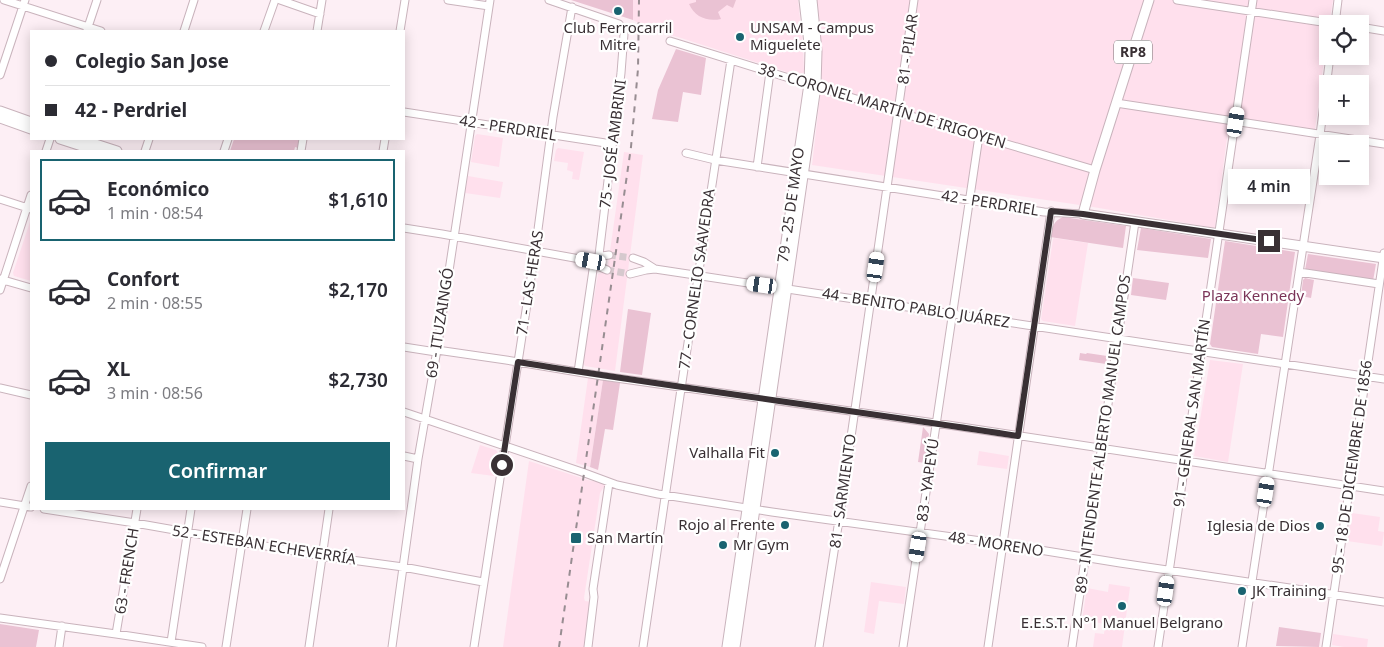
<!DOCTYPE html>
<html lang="es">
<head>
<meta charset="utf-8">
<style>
	:root { --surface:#fff; --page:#f7f7f7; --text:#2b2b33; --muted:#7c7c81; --line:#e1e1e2; --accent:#196370 }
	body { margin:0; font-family:"Noto Sans",sans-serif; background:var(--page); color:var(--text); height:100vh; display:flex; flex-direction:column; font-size:19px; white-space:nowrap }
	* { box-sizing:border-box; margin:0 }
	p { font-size:16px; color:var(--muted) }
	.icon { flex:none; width:28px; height:28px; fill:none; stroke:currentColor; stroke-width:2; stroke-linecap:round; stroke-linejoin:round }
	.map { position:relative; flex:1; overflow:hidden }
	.side { position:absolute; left:30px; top:150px; width:375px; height:360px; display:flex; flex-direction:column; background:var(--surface); border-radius:0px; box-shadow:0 2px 12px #0003 }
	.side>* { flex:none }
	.guide { position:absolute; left:30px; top:30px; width:375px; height:110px; border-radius:0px; box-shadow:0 2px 12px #0003; display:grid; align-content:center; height:110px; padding:0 15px; background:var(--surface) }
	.tools { position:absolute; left:1319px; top:15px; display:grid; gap:10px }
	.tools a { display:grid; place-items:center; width:50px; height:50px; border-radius:0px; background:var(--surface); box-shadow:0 2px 12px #0003; font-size:25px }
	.end { position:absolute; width:22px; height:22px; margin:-11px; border:6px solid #393034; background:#fff; box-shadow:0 0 0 2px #fff }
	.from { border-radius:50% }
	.bubble { position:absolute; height:35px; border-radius:0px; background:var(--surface); box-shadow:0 2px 12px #0003; font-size:16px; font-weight:600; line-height:35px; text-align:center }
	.car { position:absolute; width:15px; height:30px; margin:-15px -8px; border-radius:6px; box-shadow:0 0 4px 1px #0007; background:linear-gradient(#fff 24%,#345 0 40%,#fff 0 76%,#345 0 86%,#fff 0) }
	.guide b { display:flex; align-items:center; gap:18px; height:48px; font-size:19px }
	.guide b+b { border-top:1px solid var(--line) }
	.guide i { width:12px; height:12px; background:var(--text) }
	ul { padding:9px 0 0; list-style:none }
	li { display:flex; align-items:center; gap:15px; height:82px; margin:0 10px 8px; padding:0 5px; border:2px solid transparent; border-radius:0px }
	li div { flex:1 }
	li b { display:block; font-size:19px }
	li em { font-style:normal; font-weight:600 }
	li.selected { border-color:var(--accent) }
	li>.icon { width:45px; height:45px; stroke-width:1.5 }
	.button { display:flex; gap:10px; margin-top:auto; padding:10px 15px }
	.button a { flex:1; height:58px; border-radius:0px; background:var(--accent); color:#fff; font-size:20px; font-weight:600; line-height:58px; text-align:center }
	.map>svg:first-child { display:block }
</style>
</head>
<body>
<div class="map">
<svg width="1384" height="647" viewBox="0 0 1384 647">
	<rect width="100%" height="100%" fill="#fdeff5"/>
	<path fill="#ffe0ed" d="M633,0H798L803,46L804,72L799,76L681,38L651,30L633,20Z
		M816,0H1333L1329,24H1328L1327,36L1315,130L1230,116L1215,228L1093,207L812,165L822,79Z
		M477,134L503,138L499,167L471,162L475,136Z
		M558,148L584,152L579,180L572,179L573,172L567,170L568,163L554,161L556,150Z
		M624,152L643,155L615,371L585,366L583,363L598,274L607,272Z
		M468,176L503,182L500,198L465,193Z
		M31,219V281L14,276L13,273Z
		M1054,238L1088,243L1075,326L1043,321L1041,319L1053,239Z
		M1210,360L1243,364L1228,462L1194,456Z
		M588,378L603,380L590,467L576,463Z
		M480,445L496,450L498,453L494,476L471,473Z
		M979,451L1009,456L1007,469L977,465Z
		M529,461L588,480L603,483L605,485L600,493L584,598L585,601L592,602L586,647H503Z
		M1352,513L1380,517L1378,531L1384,532L1382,546L1347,541Z
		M871,582L906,587L904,604L879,601L874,634L864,632Z
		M1109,584L1130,587L1122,647H1093L1095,633L1104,634L1105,624L1082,620L1087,588L1108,592Z
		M1333,634L1368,639L1367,647H1344L1332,645Z"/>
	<path fill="#eac2d3" d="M571,0H633V20Z
		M696,0H736L733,8L727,5L718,12L721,19C707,22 695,17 689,4L696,2Z
		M676,49L706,58L701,95L683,92L678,122L652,119L658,90Z
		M234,139H299L298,148L295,147L294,151H230Z
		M1063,217L1126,226L1123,248L1050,237C1052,228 1053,221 1063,217Z
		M1141,228L1211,239L1208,258L1137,250Z
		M1225,241L1295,252L1283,337L1261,334L1258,354L1212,347L1210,344Z
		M1308,254L1376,264L1373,281L1305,270Z
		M1133,278L1169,283L1166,300L1131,295Z
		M1305,278L1314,280L1311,298L1301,296L1303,280Z
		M628,309L651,313L642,375L620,372Z
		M1080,353L1086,354L1087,353L1107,356L1106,364L1079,360Z
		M603,380L620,383L613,430L605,429L598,470L590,467Z
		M923,427L924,428L929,434L925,463L918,462Z
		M0,624L39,630L36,647H0Z
		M1279,627L1321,633L1319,647L1276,646Z"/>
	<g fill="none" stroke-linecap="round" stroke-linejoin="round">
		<path stroke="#d6c9ce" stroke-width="7" stroke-dasharray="7 3.5" stroke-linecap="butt" d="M609,255L633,258
			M607,270L630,274"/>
		<defs>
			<path id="minor" d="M4,0L101,31
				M280,0L320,14
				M448,0L489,6
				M549,0L619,24L623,29L624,34L621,73L599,255L598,258
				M1177,0L1335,24L1338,0
				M1360,27L1384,31
				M87,30L97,0
				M184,31L194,0
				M264,31L275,0
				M317,31L322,0
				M400,31L405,0
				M670,41L898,112L1095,170
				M0,75L25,0
				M1116,103L1384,144
				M404,112L612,144
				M46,151L50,139
				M145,151L149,139
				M224,151L228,139
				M301,151L303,139
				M383,151L385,139
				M686,153L715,160L1044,212L1083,214
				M757,167L770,72
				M0,199L31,209
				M404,228L442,234L591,261L600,267L607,270
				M633,258L644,262L655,269
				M596,259L602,256L609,255
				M1299,272L1379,284
				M630,274L646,270L655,269L1384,379
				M0,279L31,288
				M0,290L31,195
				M404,347L436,352
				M437,350L506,360L602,376L935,423L1384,491
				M578,372L594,263
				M0,388L31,395
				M404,412L582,472L617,485L658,494L772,512L1003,544L1120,563L1384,602
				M404,456L418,459
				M0,502L31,507
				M44,509L135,523L322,556L403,567L483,582
				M0,579L31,486
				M0,618L116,634L202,647
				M116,634L137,509
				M171,642L191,509
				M59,647L62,626
				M226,647L247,509
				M309,647L329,509
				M392,647L418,459L437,350L490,0
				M474,647L535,252L553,117L572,7
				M588,647L594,597L593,589L609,483
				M643,647C672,451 700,256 731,60
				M819,647L839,520L914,0
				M903,647L979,136
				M988,647L1051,211
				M1072,647L1135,222
				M1158,647L1253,0
				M1242,647L1320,135L1330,56
				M1326,647L1384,253"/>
			<path id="major" d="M1149,0L1095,170L1083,214L1384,258
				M0,111L31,122
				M0,118L31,129
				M60,139L97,151
				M80,139L117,151
				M727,647L809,84L810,52L804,0
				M735,647L816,86L817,51L812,0"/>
		</defs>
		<use href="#minor" stroke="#c9b3bc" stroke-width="9"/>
		<use href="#major" stroke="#c9b3bc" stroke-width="11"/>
		<use href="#minor" stroke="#fff" stroke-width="7"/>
		<use href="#major" stroke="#fff" stroke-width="9"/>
		<path stroke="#988d92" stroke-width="2" stroke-dasharray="6 6" stroke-linecap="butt" d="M559,647L631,147L638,69L639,0"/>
	</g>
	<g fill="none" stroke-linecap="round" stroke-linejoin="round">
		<path stroke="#393034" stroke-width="6" d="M502,465L518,362C684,389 852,410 1018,436L1051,211L1083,214L1269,241"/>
	</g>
	<g fill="#196370" stroke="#fff" stroke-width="2">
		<circle cx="618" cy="11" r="5"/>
		<circle cx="740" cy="37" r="5"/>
		<circle cx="775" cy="453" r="5"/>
		<circle cx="785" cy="525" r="5"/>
		<circle cx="1320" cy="526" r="5"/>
		<rect x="570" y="532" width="12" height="12" rx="2.5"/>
		<circle cx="723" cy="545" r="5"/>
		<circle cx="1242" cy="591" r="5"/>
		<circle cx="1122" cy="606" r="5"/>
	</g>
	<g text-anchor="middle" stroke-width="4.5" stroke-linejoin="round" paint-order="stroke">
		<rect fill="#fff" stroke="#746e71" stroke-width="1" x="1114" y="40.5" width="38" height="23" rx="4"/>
		<g font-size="14" font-weight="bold" fill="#393034">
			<text x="1133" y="57">RP8</text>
		</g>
		<g font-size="15" fill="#393034" stroke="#fff" text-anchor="start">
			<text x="618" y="33" text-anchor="middle">Club Ferrocarril<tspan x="618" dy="17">Mitre</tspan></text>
			<text x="750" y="33">UNSAM - Campus<tspan x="750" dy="17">Miguelete</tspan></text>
			<text x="765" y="458" text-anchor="end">Valhalla Fit</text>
			<text x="775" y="530" text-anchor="end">Rojo al Frente</text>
			<text x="1310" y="531" text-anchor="end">Iglesia de Dios</text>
			<text x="587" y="543">San Martín</text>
			<text x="733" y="550">Mr Gym</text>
			<text x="1252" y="596">JK Training</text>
			<text x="1122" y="628" text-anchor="middle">E.E.S.T. N°1 Manuel Belgrano</text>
		</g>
		<g font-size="15" fill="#393034" stroke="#fff">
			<text transform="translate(908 49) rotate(-82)" y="5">81 - PILAR</text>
			<text transform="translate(882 106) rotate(17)" y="5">38 - CORONEL MARTÍN DE IRIGOYEN</text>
			<text transform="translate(508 128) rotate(9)" y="5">42 - PERDRIEL</text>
			<text transform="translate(613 144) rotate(-83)" y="5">75 - JOSÉ AMBRINI</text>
			<text transform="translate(990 203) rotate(9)" y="5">42 - PERDRIEL</text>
			<text transform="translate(791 205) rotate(-82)" y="5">79 - 25 DE MAYO</text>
			<text transform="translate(697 279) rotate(-82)" y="5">77 - CORNELIO SAAVEDRA</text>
			<text transform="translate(530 283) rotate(-81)" y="5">71 - LAS HERAS</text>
			<text transform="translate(916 308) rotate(9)" y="5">44 - BENITO PABLO JUÁREZ</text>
			<text transform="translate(440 323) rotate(-81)" y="5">69 - ITUZAINGÓ</text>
			<text transform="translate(1192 413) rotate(-82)" y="5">91 - GENERAL SAN MARTÍN</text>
			<text transform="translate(1103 434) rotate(-82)" y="5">89 - INTENDENTE ALBERTO MANUEL CAMPOS</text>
			<text transform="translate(1352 467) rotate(-82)" y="5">95 - 18 DE DICIEMBRE DE 1856</text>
			<text transform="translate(928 480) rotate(-82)" y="5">83 - YAPEYÚ</text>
			<text transform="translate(843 491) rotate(-82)" y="5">81 - SARMIENTO</text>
			<text transform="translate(996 544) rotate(9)" y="5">48 - MORENO</text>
			<text transform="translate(264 545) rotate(9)" y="5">52 - ESTEBAN ECHEVERRÍA</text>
			<text transform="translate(127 571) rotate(-81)" y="5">63 - FRENCH</text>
		</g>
		<g font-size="15" fill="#7b3458" stroke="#fff">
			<text x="1253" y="301">Plaza Kennedy</text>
		</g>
	</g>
</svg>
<div class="tools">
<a><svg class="icon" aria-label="locate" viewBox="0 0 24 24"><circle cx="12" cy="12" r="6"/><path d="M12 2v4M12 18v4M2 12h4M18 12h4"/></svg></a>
<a>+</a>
<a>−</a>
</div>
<i class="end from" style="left:502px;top:465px"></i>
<i class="end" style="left:1269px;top:241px"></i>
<div class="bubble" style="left:1228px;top:169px;width:82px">4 min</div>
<i class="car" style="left:1236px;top:122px;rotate:9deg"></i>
<i class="car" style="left:591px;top:261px;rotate:280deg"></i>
<i class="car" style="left:876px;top:267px;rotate:8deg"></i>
<i class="car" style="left:762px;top:285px;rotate:278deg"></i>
<i class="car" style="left:1266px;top:492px;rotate:9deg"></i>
<i class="car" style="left:918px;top:547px;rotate:189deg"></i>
<i class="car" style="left:1166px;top:591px;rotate:8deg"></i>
<div class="guide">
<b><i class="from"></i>Colegio San Jose</b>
<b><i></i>42 - Perdriel</b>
</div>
<section class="side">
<ul>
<li class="selected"><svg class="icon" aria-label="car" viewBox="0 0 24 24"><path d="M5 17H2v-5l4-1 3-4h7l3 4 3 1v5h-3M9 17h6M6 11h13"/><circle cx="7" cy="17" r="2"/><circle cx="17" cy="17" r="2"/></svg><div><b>Económico</b><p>1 min · 08:54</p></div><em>$1,610</em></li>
<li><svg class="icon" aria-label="car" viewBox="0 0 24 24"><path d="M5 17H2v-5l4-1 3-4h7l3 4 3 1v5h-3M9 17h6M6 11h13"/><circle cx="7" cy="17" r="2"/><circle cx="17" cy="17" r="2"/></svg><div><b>Confort</b><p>2 min · 08:55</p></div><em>$2,170</em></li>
<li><svg class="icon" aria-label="car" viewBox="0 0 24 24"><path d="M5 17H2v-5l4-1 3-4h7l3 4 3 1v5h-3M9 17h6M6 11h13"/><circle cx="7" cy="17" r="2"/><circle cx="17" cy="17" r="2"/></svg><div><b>XL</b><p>3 min · 08:56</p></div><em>$2,730</em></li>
</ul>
<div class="button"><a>Confirmar</a></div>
</section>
</div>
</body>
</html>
